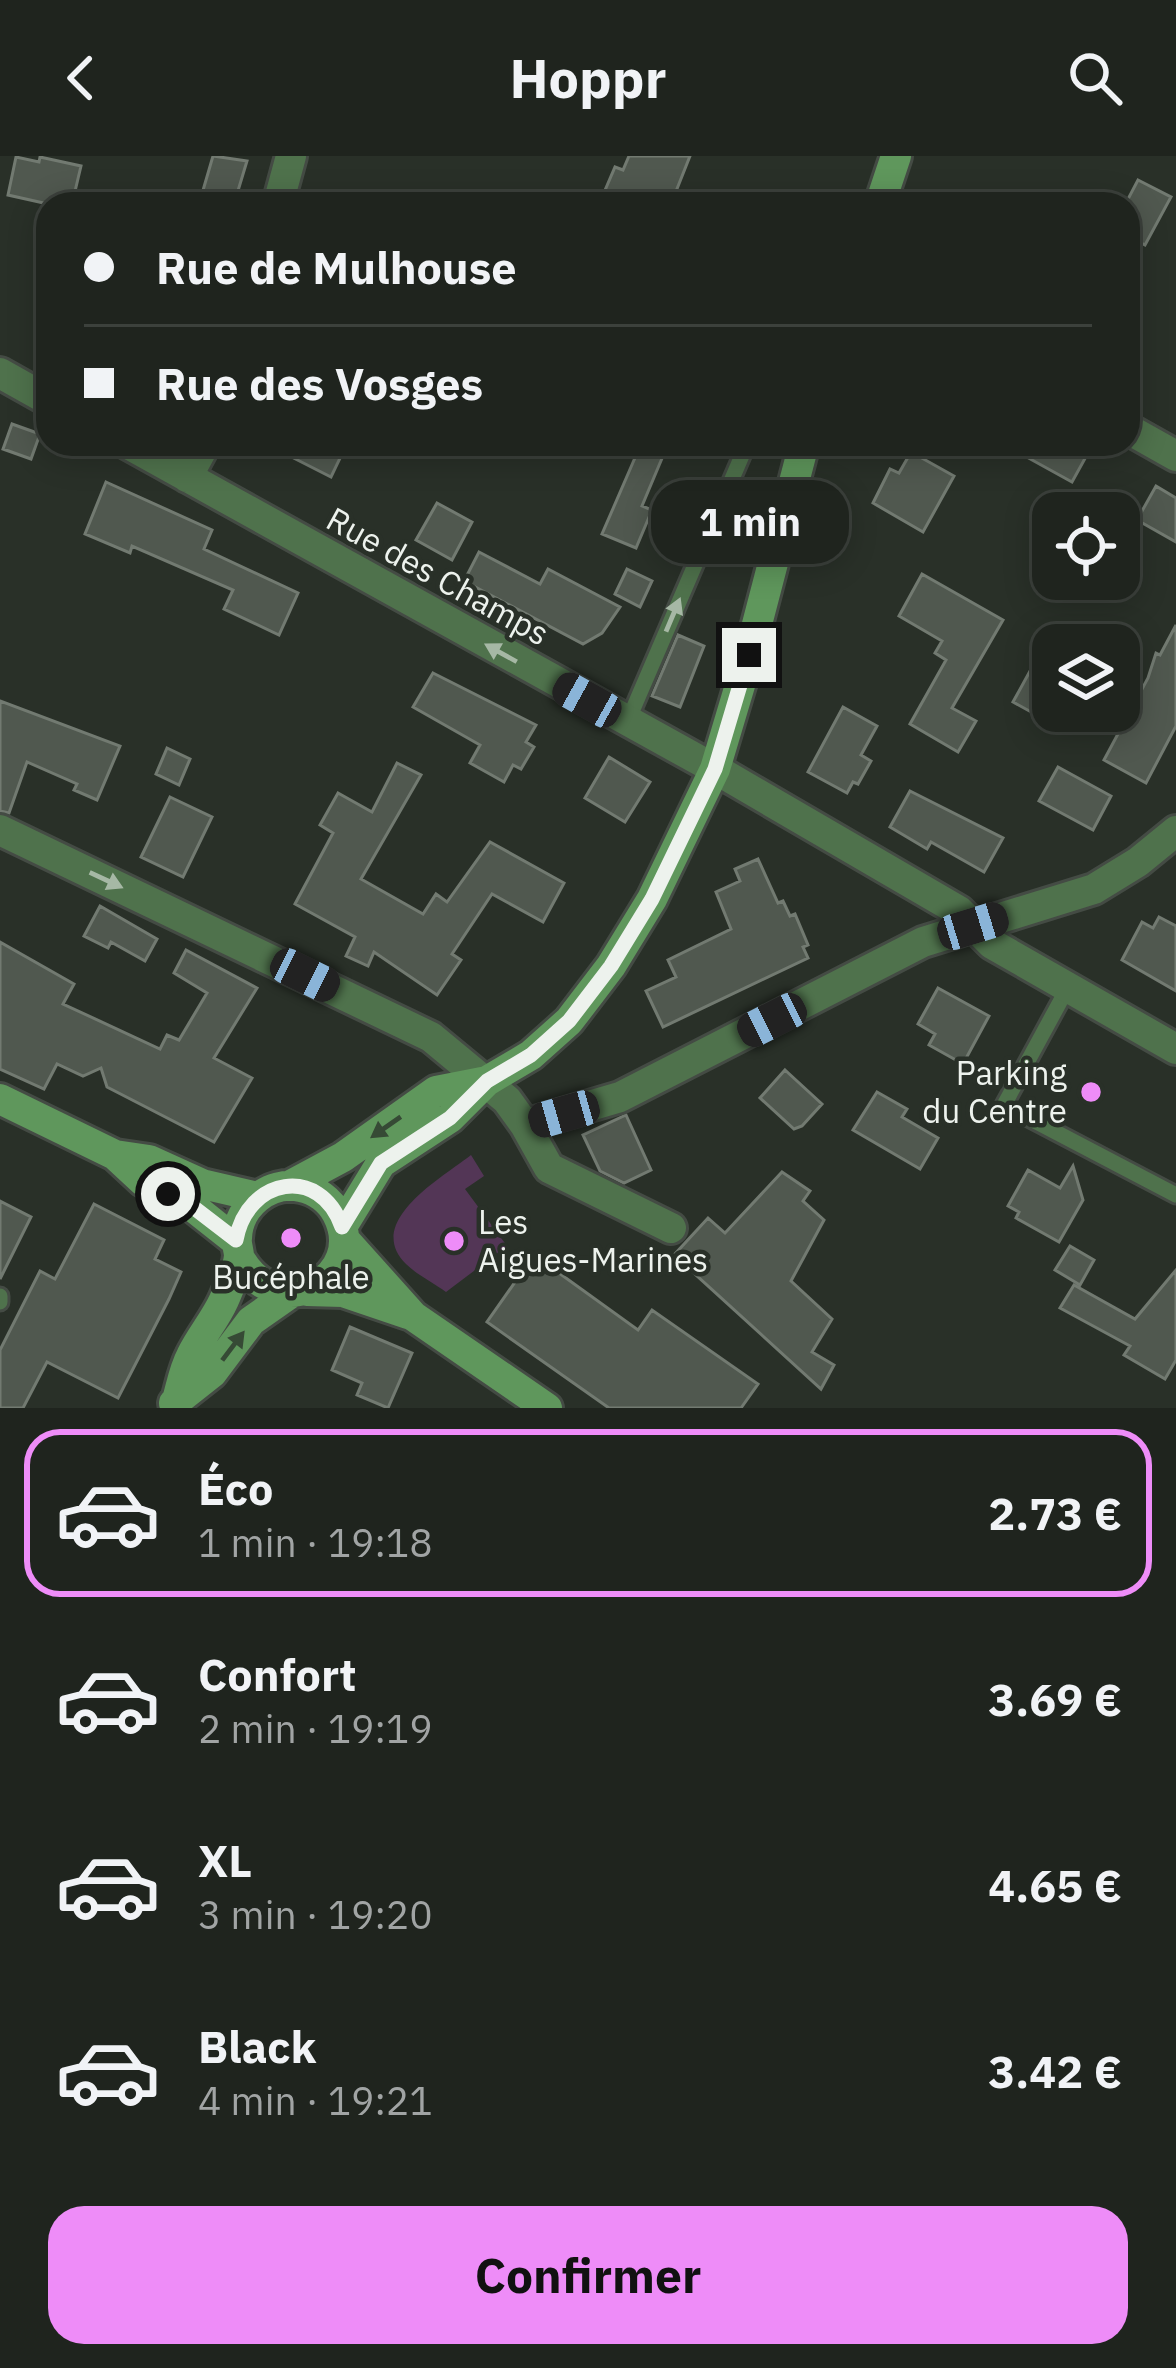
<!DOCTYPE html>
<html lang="fr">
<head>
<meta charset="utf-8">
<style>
	:root { --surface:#1f241e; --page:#2c302b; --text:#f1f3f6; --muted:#a1a4a4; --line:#3c413c; --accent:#ee8cf8 }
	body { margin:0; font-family:"IBM Plex Sans",sans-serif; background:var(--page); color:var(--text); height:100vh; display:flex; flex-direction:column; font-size:45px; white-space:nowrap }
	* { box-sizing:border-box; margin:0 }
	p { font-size:39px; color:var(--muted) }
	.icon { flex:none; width:66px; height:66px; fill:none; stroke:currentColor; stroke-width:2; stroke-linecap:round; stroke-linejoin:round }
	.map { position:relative; height:1252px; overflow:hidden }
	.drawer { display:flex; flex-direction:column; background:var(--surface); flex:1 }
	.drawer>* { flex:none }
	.hud { position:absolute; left:36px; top:36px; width:1104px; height:264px; border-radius:36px; box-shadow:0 6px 30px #0003,0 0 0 3px var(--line); display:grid; align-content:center; height:264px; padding:0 48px; background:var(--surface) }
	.fabs { position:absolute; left:1032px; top:336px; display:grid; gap:24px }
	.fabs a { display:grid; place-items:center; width:108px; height:108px; border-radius:24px; background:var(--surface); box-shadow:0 6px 30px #0003,0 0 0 3px var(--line); font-size:60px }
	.end { position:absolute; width:54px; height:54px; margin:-27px; border:15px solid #edf2ed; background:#111; box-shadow:0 0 0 6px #111 }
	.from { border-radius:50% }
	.bubble { position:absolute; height:84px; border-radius:36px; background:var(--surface); box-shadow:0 6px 30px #0003,0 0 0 3px var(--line); font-size:39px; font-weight:800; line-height:84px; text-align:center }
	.car { position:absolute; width:36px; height:72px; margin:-36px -18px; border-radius:15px; box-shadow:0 0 9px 3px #0007; background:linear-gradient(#222 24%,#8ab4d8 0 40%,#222 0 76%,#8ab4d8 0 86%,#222 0) }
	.hud b { display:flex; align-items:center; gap:42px; height:114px; font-size:45px }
	.hud b+b { border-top:3px solid var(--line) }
	.hud i { width:30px; height:30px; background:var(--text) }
	ul { padding:21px 0 0; list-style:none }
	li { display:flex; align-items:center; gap:36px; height:168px; margin:0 24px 18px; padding:0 24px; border:6px solid transparent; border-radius:36px }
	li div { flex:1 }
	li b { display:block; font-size:45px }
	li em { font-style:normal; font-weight:800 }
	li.selected { border-color:var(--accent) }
	li>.icon { width:108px; height:108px; stroke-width:1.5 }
	.primary-button { display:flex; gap:24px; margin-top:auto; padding:24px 48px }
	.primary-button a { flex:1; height:138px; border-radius:36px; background:var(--accent); color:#111; font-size:48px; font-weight:800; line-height:138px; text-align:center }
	header { display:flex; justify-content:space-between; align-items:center; height:156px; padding:0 48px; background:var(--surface); font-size:54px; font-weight:800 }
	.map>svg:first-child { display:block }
</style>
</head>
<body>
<header><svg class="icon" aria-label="back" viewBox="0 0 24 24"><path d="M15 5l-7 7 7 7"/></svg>Hoppr<svg class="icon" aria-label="search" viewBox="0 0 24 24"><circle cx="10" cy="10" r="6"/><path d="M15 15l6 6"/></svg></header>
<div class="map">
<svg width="1176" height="1252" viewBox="0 0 1176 1252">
	<rect width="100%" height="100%" fill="#293028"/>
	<path fill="#533656" d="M471,999L484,1020L465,1033L507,1090L446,1136C434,1127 417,1119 406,1108C363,1066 443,1021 471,999Z"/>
	<path fill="#50584f" stroke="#727a71" stroke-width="3" d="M213,0L247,5L234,48H199Z
		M629,0H690L671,48H624L603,39L615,11L623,14Z
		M16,1L39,6L40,1L81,10L72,48H48L8,39Z
		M1138,24L1171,41L1145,89L1128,80V43Z
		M12,268L40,278L31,303L3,293Z
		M266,288H327L343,296L331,321Z
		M641,288H668L642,350L652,354L636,392L602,378Z
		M1003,288H1093L1072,326Z
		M911,296L954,320L923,376L873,347L890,313L899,317Z
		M106,326L212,374L204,393L298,437L279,479L224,453L233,434L132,390L130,397L85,378Z
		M1156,330L1176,342V386L1137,364Z
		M437,347L472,366L452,404L416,384Z
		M479,396L540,428L548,413L620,451L602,477L583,488L464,425Z
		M627,413L652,425L640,451L615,438Z
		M922,418L1003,464L952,552L976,565L958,596L910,568L946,504L935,497L942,485L899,460Z
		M1176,469V570L1146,627L1104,604L1148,522L1156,497L1160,499Z
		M1053,473V568L1013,546Z
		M678,479L704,490L680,551L652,540Z
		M433,517L536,569L526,586L534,591L521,613L513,609L504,626L470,607L480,589L413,551Z
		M0,545L120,590L97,644L74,634L77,628L27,606L9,657L0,655Z
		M843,551L877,570L861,599L871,605L858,628L853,626L847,637L808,616Z
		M167,592L190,603L179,629L156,618Z
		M609,601L650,626L625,666L585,642Z
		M397,607L421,619L361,723L423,758L436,738L447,746L490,686L564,727L543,766L492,738L452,798L461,804L437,839L374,796L368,810L346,800L355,781L295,748L333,677L320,669L338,637L372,656Z
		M1058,611L1111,640L1093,674L1039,645Z
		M910,635L1003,682L984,716L931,686L927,693L890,671Z
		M170,641L212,661L183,721L141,701Z
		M758,703L778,747L783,745L790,760L795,758L808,789L803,791L808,802L663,871L646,835L676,821L668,804L731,773L716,736L740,725L735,713Z
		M100,750L157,783L145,805L111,786L108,792L84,780Z
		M1159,761L1176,770V835L1122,804L1142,766L1153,772Z
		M0,786L74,828L63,848L160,893L167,879L179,884L207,837L174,817L186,794L257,832L214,902L252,922L214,986L107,931L101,912L83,920L57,908L44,933L0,913Z
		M938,832L989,860L963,908L929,889L935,878L918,868Z
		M785,914L822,948L802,970L794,973L760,942Z
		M877,936L907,953L902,961L938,982L920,1013L853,974Z
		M626,959L651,1014L624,1027L600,1015L583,979Z
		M1073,1010L1083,1044L1059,1086L1016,1062L1019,1056L1008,1050L1028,1014L1060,1032Z
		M782,1016L810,1035L803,1045L824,1064L791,1125L832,1163L812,1196L834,1209L821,1233L674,1099L708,1062L725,1077Z
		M0,1045L31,1061L0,1123Z
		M94,1048L164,1084L155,1103L181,1116L169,1143L118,1242L47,1206L23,1252H0V1194L40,1115L55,1123Z
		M1070,1090L1094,1104L1080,1129L1055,1114Z
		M534,1099L638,1174L652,1154L758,1228L741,1252H609L487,1166Z
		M1176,1114V1204L1165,1223L1124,1199L1130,1190L1060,1152L1074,1129L1135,1163Z
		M350,1171L412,1197L388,1252L357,1239L362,1227L332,1214Z"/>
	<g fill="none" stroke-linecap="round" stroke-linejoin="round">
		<defs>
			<path id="service" d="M627,567L747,288
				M1067,833L1004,949L1176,1039
				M0,1140V1146"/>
			<path id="minor" d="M278,48L291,0
				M0,217L48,244
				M1128,273L1176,300
				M128,288L715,613L959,755L992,788L1176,893
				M187,321L205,288
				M0,674L431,881L507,944L525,969L620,941L923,786L1094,733L1138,706L1176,675
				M525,969L549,1012L671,1072"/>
			<path id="secondary" d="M880,48L896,0
				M0,943L115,999L143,1025L193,1051L236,1085
				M115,999L149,1004L202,1028L258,1041
				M289,1030L343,1001L436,935L487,925
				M342,1071L381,1007L450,962L487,925L531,899L569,865L611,810L652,743L715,613L749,499L804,288
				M344,1083L413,1160L547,1252
				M307,1135L343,1136L408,1158
				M177,1244C181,1230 184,1213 191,1200C200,1181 215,1164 224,1144C229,1132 238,1113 239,1100C239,1094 236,1088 237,1082C238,1050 269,1024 301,1031C316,1034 330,1044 337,1058C370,1121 278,1172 239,1101
				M174,1247L212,1217L251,1165L291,1137"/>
		</defs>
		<use href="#service" stroke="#444b44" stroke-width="21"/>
		<use href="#minor" stroke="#444b44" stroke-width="36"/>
		<use href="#secondary" stroke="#444b44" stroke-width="36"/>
		<use href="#service" stroke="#4f724c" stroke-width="15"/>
		<use href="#minor" stroke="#4f724c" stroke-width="30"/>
		<use href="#secondary" stroke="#5f975c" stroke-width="30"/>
	</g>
	<defs><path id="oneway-solid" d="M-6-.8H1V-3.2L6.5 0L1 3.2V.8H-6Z" transform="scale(3)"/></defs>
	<g fill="#a6b8a5">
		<use href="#oneway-solid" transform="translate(673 459) rotate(-67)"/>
		<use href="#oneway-solid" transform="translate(501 497) rotate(-151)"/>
		<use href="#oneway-solid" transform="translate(106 724) rotate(25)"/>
	</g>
	<g fill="#364a35">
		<use href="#oneway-solid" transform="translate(386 971) rotate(145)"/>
		<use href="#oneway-solid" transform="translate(233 1190) rotate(-53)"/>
	</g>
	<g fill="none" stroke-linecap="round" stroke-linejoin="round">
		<path stroke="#edf2ed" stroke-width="15" d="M168,1038L193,1051L236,1084C247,1022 320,1008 342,1071L381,1007L450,962L487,925L531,899L569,865L611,810L652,743L715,613L749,499"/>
	</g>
	<g fill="#ee8cf8" stroke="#293028" stroke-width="4.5">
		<circle cx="1091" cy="936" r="12"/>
		<circle cx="291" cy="1082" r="12"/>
		<circle cx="454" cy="1085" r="12"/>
	</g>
	<g text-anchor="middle" stroke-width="9" stroke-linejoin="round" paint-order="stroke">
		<g font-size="33" fill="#edf2ed" stroke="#293028">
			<text transform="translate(438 420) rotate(29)" y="12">Rue des Champs</text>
		</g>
		<g font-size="33" fill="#edf2ed" stroke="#293028" text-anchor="end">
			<text x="1067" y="929">Parking<tspan x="1067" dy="38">du Centre</tspan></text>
			<text x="478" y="1078" text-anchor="start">Les<tspan x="478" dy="38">Aigues-Marines</tspan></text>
			<text x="291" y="1133" text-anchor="middle">Bucéphale</text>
		</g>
	</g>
</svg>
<div class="fabs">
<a><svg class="icon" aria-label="locate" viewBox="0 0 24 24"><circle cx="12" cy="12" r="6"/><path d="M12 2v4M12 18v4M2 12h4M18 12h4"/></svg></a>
<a><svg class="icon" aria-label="layers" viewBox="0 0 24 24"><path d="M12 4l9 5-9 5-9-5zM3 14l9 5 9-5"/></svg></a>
</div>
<i class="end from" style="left:168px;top:1038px"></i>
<i class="end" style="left:749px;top:499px"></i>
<div class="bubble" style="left:651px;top:324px;width:198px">1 min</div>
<i class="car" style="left:587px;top:544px;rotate:299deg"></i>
<i class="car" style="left:973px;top:770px;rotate:73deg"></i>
<i class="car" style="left:305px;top:819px;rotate:116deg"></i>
<i class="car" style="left:772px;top:864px;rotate:243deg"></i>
<i class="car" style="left:564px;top:958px;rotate:254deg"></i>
<div class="hud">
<b><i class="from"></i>Rue de Mulhouse</b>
<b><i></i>Rue des Vosges</b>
</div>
</div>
<section class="drawer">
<ul>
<li class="selected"><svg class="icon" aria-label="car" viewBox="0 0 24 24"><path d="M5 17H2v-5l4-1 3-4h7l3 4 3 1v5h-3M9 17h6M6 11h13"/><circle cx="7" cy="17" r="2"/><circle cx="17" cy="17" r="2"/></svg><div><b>Éco</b><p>1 min · 19:18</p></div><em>2.73 €</em></li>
<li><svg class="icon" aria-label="car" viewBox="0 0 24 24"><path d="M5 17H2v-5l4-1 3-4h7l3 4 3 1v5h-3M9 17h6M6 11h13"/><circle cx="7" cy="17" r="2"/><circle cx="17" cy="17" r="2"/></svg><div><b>Confort</b><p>2 min · 19:19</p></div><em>3.69 €</em></li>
<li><svg class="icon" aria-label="car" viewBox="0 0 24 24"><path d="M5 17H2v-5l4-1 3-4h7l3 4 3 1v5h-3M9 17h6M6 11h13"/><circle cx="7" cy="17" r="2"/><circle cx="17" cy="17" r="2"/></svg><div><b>XL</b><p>3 min · 19:20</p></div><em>4.65 €</em></li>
<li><svg class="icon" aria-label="car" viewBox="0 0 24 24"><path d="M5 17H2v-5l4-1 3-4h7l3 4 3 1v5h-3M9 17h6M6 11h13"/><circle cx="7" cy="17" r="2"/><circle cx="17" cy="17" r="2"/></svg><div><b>Black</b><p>4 min · 19:21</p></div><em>3.42 €</em></li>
</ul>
<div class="primary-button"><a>Confirmer</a></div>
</section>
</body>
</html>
